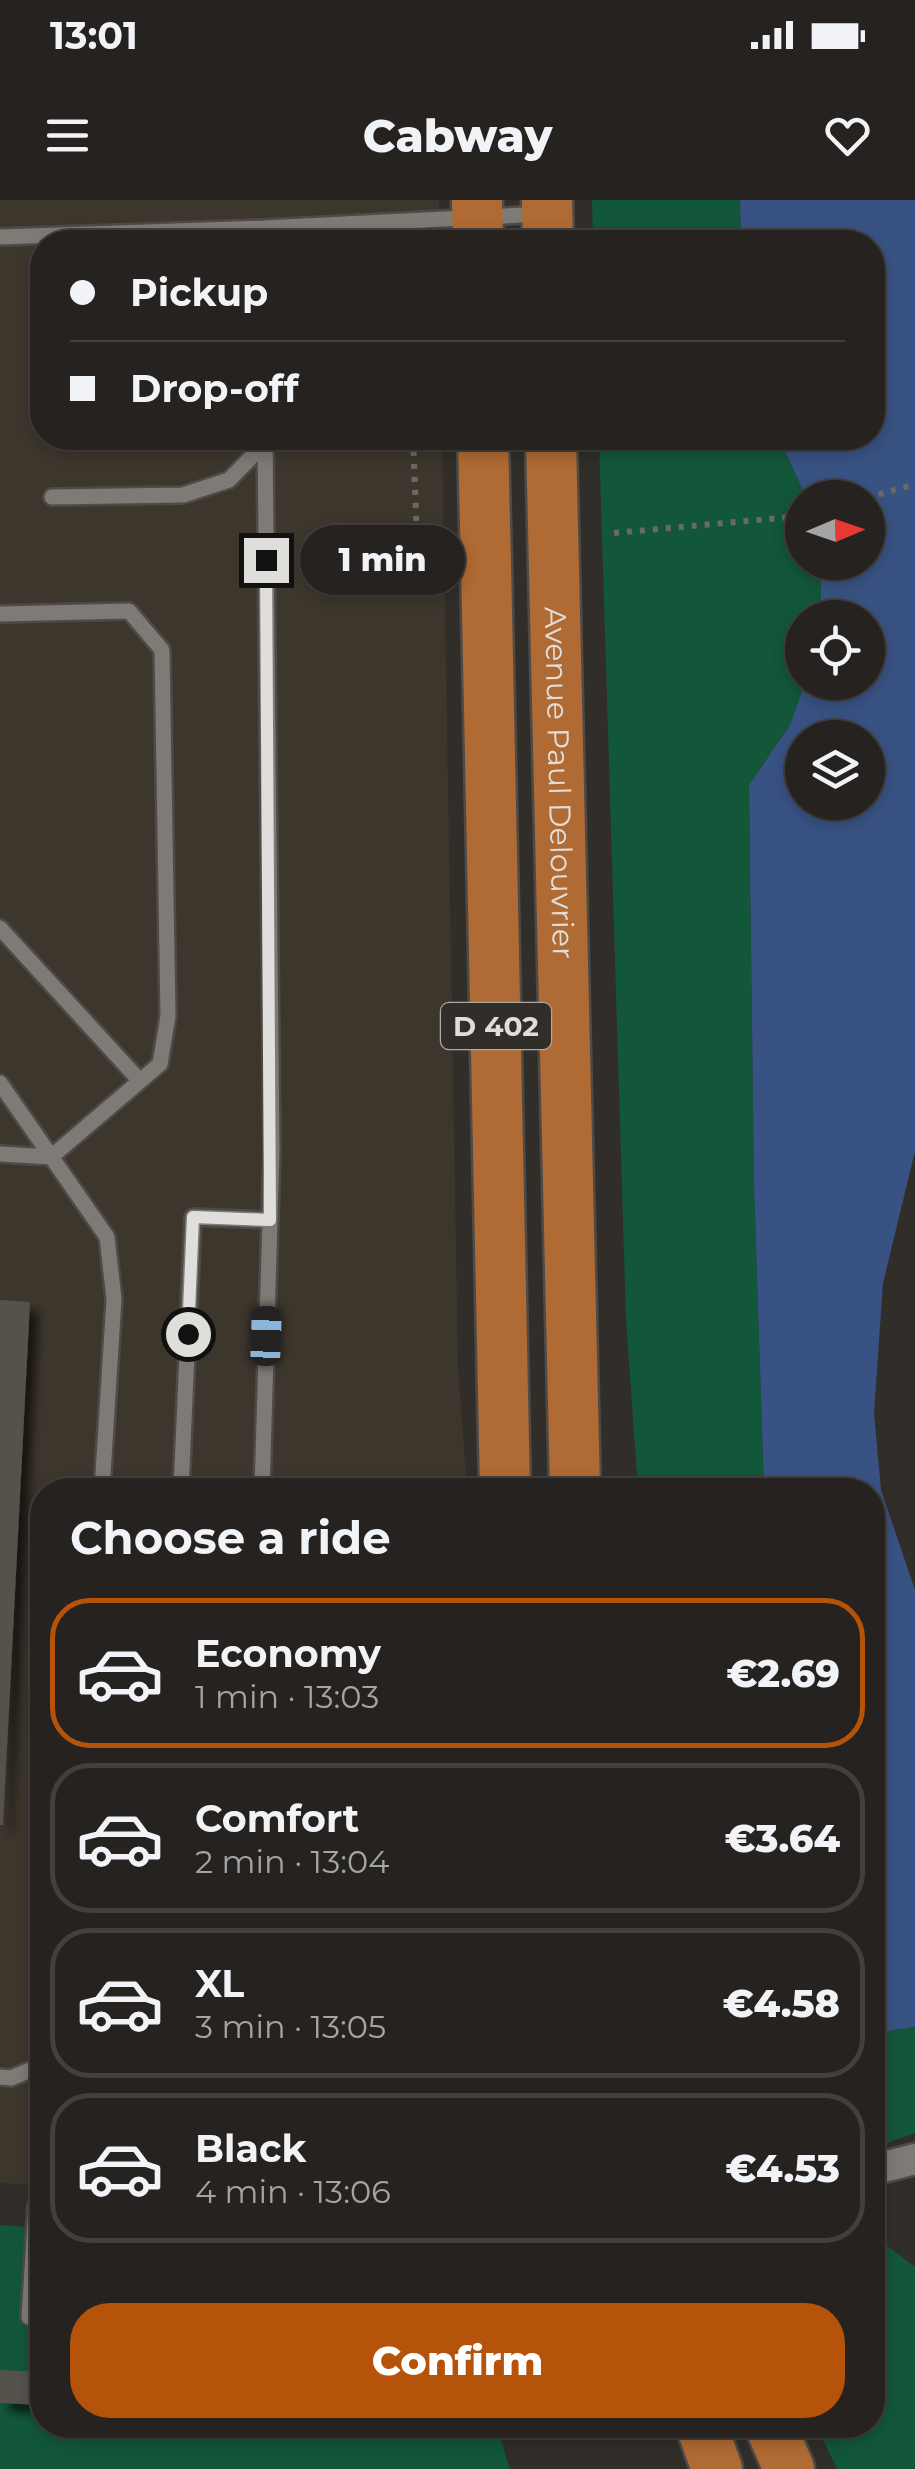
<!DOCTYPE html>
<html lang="en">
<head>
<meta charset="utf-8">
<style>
	:root { --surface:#252220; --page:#2d2a29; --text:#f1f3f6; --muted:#a3a4a5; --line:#423f3e; --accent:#b45309 }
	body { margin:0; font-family:Montserrat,sans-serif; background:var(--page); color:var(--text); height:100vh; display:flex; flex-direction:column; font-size:38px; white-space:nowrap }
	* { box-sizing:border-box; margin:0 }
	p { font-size:32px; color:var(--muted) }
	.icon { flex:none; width:55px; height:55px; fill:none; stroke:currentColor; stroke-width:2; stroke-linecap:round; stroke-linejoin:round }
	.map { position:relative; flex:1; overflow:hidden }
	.details { position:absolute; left:30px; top:1278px; width:855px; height:960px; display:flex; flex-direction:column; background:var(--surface); border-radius:40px; box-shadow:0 5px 15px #0003,0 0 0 2px var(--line) }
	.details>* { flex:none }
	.banner { position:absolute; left:30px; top:30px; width:855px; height:220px; border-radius:40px; box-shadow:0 5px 15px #0003,0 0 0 2px var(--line); display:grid; align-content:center; height:220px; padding:0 40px; background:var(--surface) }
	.needle { width:65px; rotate:88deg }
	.tools { position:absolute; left:785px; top:280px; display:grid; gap:20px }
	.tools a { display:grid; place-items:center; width:100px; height:100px; border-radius:50%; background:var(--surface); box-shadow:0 5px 15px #0003,0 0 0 2px var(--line); font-size:50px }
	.end { position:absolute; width:45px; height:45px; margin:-22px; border:12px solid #e0dedb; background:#111; box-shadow:0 0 0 5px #111 }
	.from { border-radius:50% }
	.bubble { position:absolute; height:70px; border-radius:35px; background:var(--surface); box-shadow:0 5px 15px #0003,0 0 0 2px var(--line); font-size:32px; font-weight:800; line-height:70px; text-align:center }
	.car { position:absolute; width:30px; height:60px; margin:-30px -15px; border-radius:12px; box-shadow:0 0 8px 2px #0007; background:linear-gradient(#222 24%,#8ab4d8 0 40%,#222 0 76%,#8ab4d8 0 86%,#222 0) }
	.banner b { display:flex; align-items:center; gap:35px; height:95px; font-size:38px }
	.banner b+b { border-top:2px solid var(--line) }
	.banner i { width:25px; height:25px; background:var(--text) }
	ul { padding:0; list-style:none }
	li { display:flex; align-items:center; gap:30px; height:150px; margin:0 20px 15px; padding:0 20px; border:5px solid var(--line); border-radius:40px }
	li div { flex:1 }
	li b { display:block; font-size:38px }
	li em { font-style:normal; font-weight:800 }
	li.active { border-color:var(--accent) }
	li>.icon { width:90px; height:90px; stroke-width:1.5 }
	h2 { padding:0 40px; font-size:45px; line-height:120px }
	.action { display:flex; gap:20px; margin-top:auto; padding:20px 40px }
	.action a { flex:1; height:115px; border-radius:40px; background:var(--accent); color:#fff; font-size:40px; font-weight:800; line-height:115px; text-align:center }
	.status { display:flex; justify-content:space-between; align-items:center; height:70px; padding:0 50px; background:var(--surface); direction:ltr }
	.status svg { height:28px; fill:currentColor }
	header { display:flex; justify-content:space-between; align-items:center; height:130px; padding:0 40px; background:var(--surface); font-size:45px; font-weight:800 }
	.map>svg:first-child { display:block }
</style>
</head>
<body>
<div class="status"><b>13:01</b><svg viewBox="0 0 49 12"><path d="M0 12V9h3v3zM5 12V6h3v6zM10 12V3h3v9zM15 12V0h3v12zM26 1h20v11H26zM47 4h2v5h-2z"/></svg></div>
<header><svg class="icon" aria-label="menu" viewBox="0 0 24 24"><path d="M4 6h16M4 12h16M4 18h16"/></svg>Cabway<svg class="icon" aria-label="heart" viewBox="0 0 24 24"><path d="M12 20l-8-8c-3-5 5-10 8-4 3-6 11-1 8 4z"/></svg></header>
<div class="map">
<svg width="915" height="2269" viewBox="0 0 915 2269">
	<defs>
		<filter id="shadow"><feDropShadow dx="9" dy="9" stdDeviation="5" flood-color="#0009"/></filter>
	</defs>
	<rect width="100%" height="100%" fill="#312e2a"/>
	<path fill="#3d362d" d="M0,0H439V42H42V238H442L458,1167L467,1290H42V1986L0,1983Z"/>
	<path fill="#12573a" d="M592,0H740L741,42H593Z
		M599,238H779L806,297L802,298V362L821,363V417L802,418L805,483L790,525L749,585L754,983L764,1290H638L626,1118Z
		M872,1825L888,1831L915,1827V1933L873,1948Z
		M0,2025L42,2028V2225H496L510,2269H0Z
		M873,2035L915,2067V2269H837L816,2225H872Z"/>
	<path fill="#385283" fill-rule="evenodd" d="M740,0H915V951L883,1083L874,1213L881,1290L915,1390V1827L888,1831L872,1825V1290H764L754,983L749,585L790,525L805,483L868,482V418L821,417V363L868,362V298L806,297L779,238H872V42H741ZM802,538H868V602H802Z"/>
	<path fill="#54514c" filter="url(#shadow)" d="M0,1100L30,1102L3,1625H0Z
		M0,2170L42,2172V2205L0,2203Z"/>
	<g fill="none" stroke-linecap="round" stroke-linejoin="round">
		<defs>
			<path id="service" d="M0,37L264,28
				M264,42V28L543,14
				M52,297L183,295L229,280L265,243
				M0,414L129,411L162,450L168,816L160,864L51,957L0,954
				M0,728L140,881
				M0,883L107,1037L114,1099L102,1290
				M181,1290L193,1017L269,1020
				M262,1290L272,951L265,238
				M0,1877L11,1878L42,1865
				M42,2007L36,2006L29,2117H42"/>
			<path id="minor" d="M872,1970L915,1959"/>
			<g id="primary">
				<path d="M477,0L478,42"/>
				<path d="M547,0L548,42"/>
				<path d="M483,238L485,324"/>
				<path id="s1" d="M551,238L575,1290"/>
				<path d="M486,362L505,1290"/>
				<path d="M701,2225L717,2269"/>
				<path d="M770,2225L789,2269"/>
			</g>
		</defs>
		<use href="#service" stroke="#4d4a47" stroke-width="20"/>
		<use href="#minor" stroke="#4d4a47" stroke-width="35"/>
		<use href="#primary" stroke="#4d4a47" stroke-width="55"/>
		<path stroke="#6b6965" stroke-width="6" stroke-dasharray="5 8" stroke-linecap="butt" d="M413,238L417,340L429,348
			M866,298L915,284
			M614,333L802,316"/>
		<use href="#service" stroke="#7e7a76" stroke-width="15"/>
		<use href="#minor" stroke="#7e7a76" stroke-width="30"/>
		<use href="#primary" stroke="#b06a33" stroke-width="50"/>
		<defs>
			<path id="primary-bridge" d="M485,324L486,362"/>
		</defs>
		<use href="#primary-bridge" stroke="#4d4a47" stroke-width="55" stroke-linecap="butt"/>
		<use href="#primary-bridge" stroke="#b06a33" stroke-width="50"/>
	</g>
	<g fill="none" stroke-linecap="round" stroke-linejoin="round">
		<path stroke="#e0dedb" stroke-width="12" d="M188,1134L193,1017L270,1020L266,360"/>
	</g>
	<g text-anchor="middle" stroke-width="8" stroke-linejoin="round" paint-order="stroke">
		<rect fill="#312e2a" stroke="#aca9a6" stroke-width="2.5" x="441" y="803" width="110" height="46" rx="8"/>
		<g font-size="28" font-weight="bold" fill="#e0dedb">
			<text x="496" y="836">D 402</text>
		</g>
		<g font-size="30" fill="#e0dedb" stroke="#312e2a">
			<text dy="10" stroke="none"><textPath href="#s1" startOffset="345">Avenue Paul Delouvrier</textPath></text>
		</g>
	</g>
</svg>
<div class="tools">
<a><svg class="needle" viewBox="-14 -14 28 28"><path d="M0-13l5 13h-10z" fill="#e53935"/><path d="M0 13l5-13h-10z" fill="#a3a4a5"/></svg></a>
<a><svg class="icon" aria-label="locate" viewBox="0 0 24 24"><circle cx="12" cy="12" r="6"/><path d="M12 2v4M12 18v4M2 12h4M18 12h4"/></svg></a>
<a><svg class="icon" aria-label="layers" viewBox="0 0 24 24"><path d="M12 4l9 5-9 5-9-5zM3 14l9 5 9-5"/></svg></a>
</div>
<i class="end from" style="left:188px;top:1134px"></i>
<i class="end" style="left:266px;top:360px"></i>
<div class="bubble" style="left:300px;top:325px;width:165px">1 min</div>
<i class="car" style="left:266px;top:1136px;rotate:2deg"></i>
<div class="banner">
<b><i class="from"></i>Pickup</b>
<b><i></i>Drop-off</b>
</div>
<section class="details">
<h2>Choose a ride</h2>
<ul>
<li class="active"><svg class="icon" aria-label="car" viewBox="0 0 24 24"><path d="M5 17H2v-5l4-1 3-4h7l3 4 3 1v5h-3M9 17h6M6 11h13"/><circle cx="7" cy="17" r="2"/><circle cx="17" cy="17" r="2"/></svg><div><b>Economy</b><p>1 min · 13:03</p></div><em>€2.69</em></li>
<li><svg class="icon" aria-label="car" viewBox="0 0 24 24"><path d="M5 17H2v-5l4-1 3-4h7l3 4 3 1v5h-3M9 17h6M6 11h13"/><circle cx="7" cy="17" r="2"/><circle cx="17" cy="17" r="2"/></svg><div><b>Comfort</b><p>2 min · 13:04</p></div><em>€3.64</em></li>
<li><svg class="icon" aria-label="car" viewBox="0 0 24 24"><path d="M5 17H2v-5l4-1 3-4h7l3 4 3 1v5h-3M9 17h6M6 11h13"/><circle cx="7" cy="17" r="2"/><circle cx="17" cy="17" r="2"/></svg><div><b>XL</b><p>3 min · 13:05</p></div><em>€4.58</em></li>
<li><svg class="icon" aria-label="car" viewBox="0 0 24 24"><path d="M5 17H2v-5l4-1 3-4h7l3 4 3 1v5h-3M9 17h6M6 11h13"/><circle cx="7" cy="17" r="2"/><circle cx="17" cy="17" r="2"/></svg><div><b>Black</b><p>4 min · 13:06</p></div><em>€4.53</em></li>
</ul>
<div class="action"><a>Confirm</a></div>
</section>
</div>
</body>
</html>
